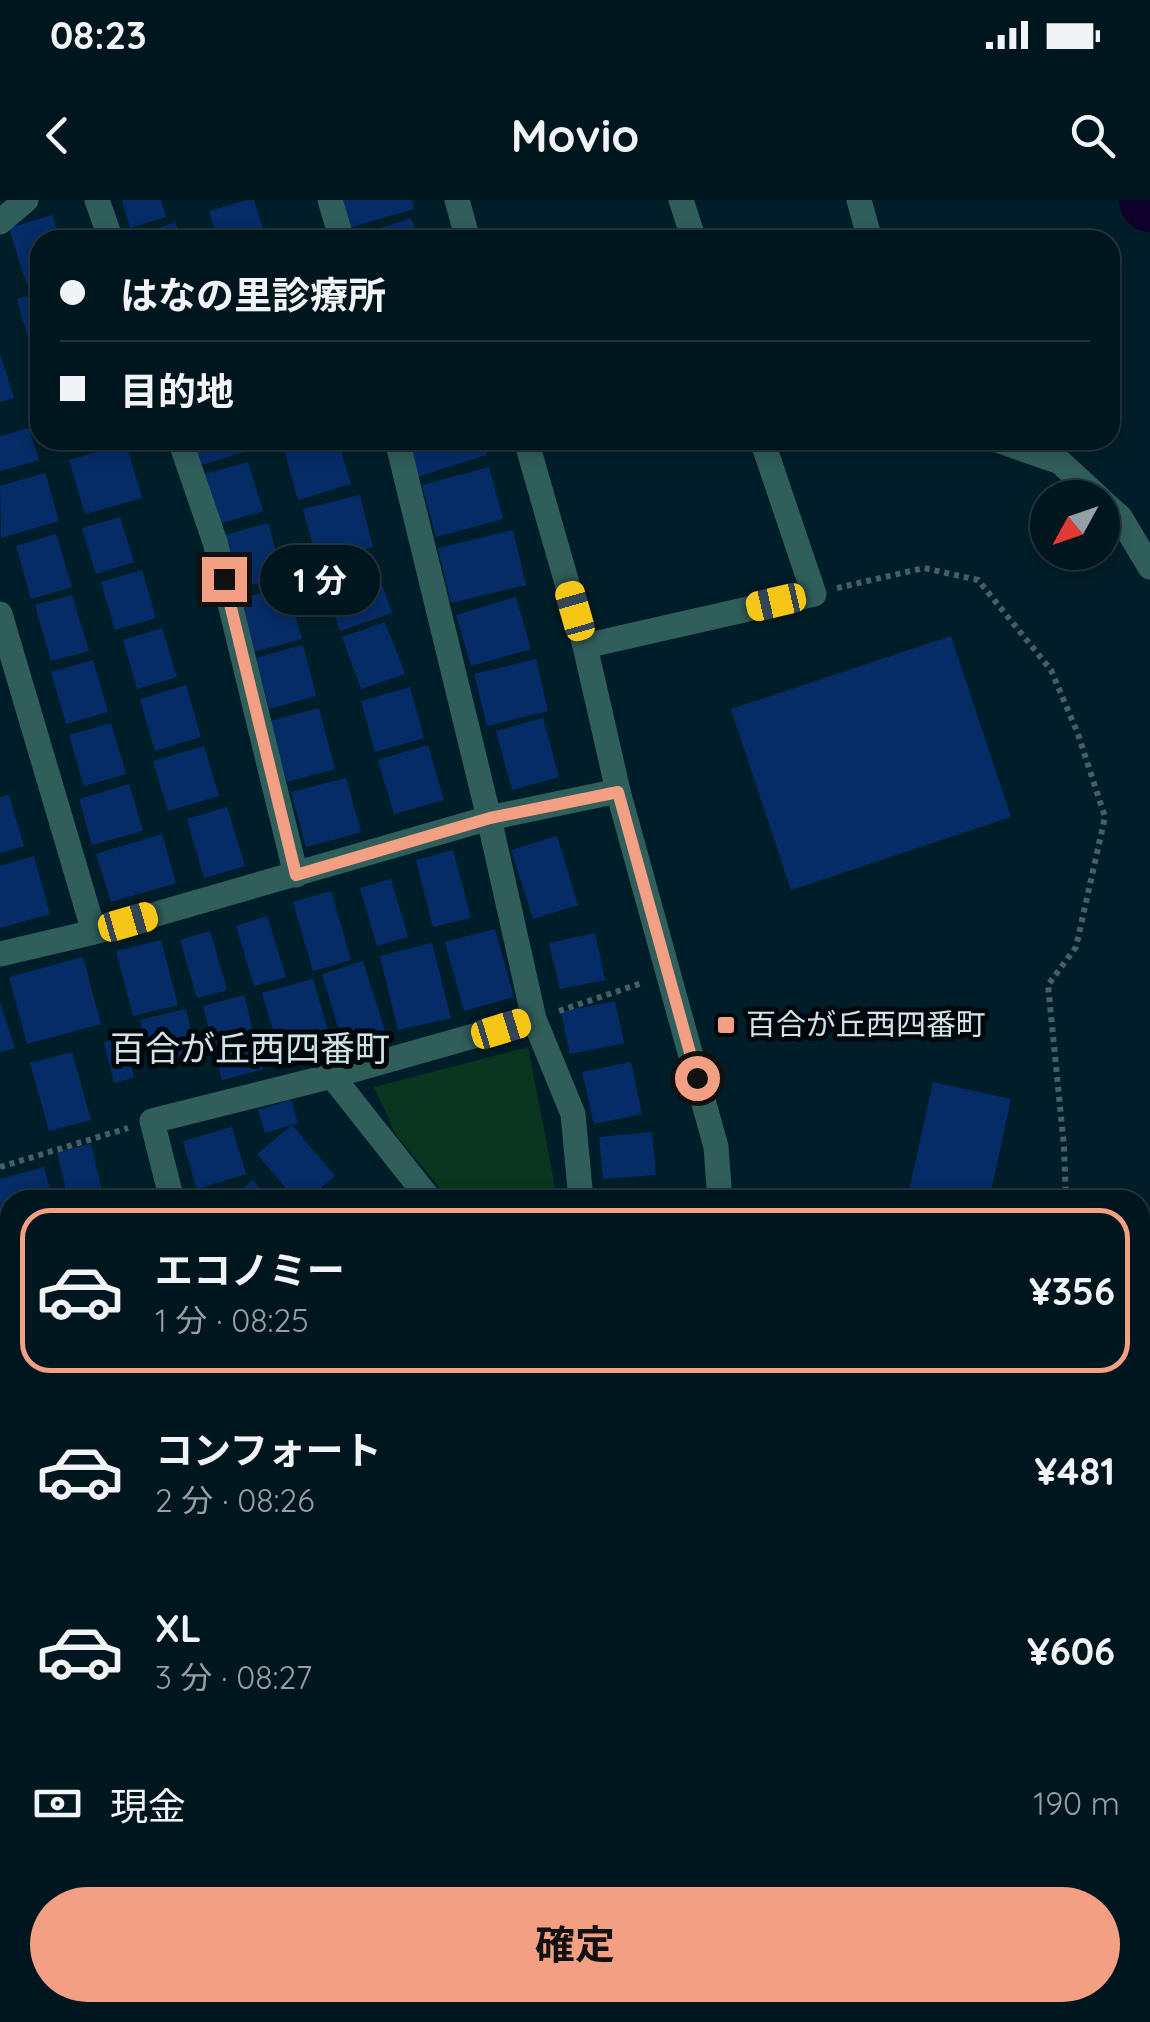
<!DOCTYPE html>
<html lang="ja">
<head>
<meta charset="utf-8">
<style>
	:root { --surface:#00161f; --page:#0a1f28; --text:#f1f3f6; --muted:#959fa4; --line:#22353d; --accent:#f39f84 }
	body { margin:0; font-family:Quicksand,"Noto Sans JP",sans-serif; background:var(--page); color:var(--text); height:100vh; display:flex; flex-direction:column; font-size:38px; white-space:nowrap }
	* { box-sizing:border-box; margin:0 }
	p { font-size:32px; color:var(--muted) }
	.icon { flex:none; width:55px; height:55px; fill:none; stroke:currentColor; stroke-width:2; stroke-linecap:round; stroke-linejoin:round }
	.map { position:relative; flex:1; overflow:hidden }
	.drawer { position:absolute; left:0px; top:990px; width:1150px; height:832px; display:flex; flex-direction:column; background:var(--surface); border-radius:30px 30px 0 0; box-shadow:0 5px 15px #0003,0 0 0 2px var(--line) }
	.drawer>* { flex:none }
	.hud { position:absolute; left:30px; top:30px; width:1090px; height:220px; border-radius:30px; box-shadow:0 5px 15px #0003,0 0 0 2px var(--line); display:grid; align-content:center; height:220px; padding:0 30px; background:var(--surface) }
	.needle { width:65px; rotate:230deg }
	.fabs { position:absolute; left:1030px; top:280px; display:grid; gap:20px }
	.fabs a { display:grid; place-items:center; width:90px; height:90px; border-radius:50%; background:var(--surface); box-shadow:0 5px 15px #0003,0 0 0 2px var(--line); font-size:50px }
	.end { position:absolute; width:45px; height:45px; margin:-22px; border:12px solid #f39f84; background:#111; box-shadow:0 0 0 5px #111 }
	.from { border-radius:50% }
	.bubble { position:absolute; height:70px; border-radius:35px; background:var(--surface); box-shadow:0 5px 15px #0003,0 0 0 2px var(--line); font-size:32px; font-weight:700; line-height:70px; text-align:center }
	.car { position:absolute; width:30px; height:60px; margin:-30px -15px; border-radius:12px; box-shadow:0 0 8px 2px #0007; background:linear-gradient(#f5c518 24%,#345 0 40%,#f5c518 0 76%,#345 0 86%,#f5c518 0) }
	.hud b { display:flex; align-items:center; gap:35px; height:95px; font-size:38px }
	.hud b+b { border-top:2px solid var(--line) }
	.hud i { width:25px; height:25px; background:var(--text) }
	ul { padding:18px 0 0; list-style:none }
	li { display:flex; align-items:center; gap:30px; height:165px; margin:0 20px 15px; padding:0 10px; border:5px solid transparent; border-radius:30px }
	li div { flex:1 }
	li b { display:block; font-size:38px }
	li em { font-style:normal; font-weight:700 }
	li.current { border-color:var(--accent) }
	li>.icon { width:90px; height:90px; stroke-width:1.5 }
	.pay { display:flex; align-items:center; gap:25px; height:110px; padding:0 30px; font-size:38px }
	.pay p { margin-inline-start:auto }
	.cta { display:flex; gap:20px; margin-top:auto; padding:20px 30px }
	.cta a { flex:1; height:115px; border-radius:60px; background:var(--accent); color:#111; font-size:40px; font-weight:700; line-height:115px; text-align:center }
	.status { display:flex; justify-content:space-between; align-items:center; height:70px; padding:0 50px; background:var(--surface); direction:ltr }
	.status svg { height:28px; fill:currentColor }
	header { display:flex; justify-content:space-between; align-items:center; height:130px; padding:0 30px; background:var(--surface); font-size:45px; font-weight:700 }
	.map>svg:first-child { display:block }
</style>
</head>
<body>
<div class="status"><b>08:23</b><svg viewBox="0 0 49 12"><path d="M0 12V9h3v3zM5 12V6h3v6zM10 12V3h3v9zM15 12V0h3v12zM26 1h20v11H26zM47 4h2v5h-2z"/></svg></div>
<header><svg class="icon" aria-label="back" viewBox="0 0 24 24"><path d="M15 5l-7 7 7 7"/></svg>Movio<svg class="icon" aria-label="search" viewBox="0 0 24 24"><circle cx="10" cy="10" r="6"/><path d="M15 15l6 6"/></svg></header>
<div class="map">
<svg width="1150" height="1822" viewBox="0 0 1150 1822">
	<rect width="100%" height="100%" fill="#001e29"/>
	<path fill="#0a351e" d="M528,847L555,987L556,1000H450L396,935L374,887Z"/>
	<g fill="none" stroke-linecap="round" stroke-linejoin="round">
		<path stroke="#0f002b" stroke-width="60" d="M1149,0L1150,2"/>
	</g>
	<path fill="#062c67" d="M122,0H161L166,17L130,28Z
		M247,0H254L266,40H218L209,11Z
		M340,0H412L414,9L348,28Z
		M52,15L60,40H40V79L26,83L9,28Z
		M411,18L418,40H349V39Z
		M175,22L182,40H128Z
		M40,92V134L28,138L17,99Z
		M0,154L14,198L0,202Z
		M29,228L39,260L0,271V236Z
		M190,240H241L245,252L198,266Z
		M316,240H338L351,284L298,300L284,249Z
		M406,240H482L487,255L417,277Z
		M126,243L142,298L85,314L69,260Z
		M248,262L263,311L215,325L201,275Z
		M489,267L503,319L436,337L422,285Z
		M45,273L59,321L1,338L0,286Z
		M360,295L373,347L317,361L303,309Z
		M120,317L134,362L96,374L82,328Z
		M268,323L283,376L236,389L221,336Z
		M513,330L526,385L451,403L438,348Z
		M56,334L72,387L31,399L16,346Z
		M372,356L392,413L340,431L320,373Z
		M142,370L156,418L115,430L101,382Z
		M287,386L302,439L254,452L239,399Z
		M72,395L89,451L51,461L35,405Z
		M516,397L531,449L471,466L456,415Z
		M385,422L405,474L361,489L342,437Z
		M162,428L177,477L137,489L123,440Z
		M951,436L1011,617L791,690L731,509Z
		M303,445L316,496L269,509L256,458Z
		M536,459L548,511L487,526L474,474Z
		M93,460L108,512L66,524L51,472Z
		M186,485L201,537L155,551L140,499Z
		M410,487L424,538L375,552L361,501Z
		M319,508L335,569L287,582L270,521Z
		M543,518L559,577L512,590L496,531Z
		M111,523L126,574L84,586L69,535Z
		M428,545L444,600L394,614L378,560Z
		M204,546L219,596L168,611L153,561Z
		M346,578L361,632L306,647L291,592Z
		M129,584L143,631L92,645L79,599Z
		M9,595L24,646L0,653V597Z
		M227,607L245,666L204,678L187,619Z
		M162,634L176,683L111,702L96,654Z
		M557,636L578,705L533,719L511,650Z
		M453,650L471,718L433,727L416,660Z
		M34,656L50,714L0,728V666Z
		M391,679L408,737L377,746L360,688Z
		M331,691L351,760L313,771L293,702Z
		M267,716L286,777L254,786L236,726Z
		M495,729L514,797L464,811L445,742Z
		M210,731L227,790L197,798L180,740Z
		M595,733L605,780L560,789L549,743Z
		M161,740L178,805L133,816L116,751Z
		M432,743L451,818L398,830L380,756Z
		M83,757L101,824L27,844L9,777Z
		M363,761L385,831L343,843L322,774Z
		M313,779L333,848L283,863L262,793Z
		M244,795L263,869L222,880L203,806Z
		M615,801L624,843L570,854L561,812Z
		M0,802L15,848L0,852Z
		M186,809L197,857L151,867L140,820Z
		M124,837L134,877L114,883L104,842Z
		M72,852L91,920L49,931L30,863Z
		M631,862L642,914L594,924L582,872Z
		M933,882L1011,899L989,1000H907Z
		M291,900L298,923L265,933L258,910Z
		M292,925L335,976L306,1000H296L257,954Z
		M232,927L246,974L197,989L183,941Z
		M652,932L656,975L603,979L599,937Z
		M91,944L102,990L68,998L57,952Z
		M44,967L53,1000H10V1019L0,1022V979Z
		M253,980L269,1000H229Z
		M10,1032V1092L0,1094V1035Z
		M4,1243L10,1250V1298L0,1307V1247Z
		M4,1350L10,1358V1408L0,1416V1353Z
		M10,1570V1630L8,1632L0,1623V1579Z
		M10,1673V1731L2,1738L0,1735V1681Z
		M66,1812H114L122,1822H55Z
		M125,1812H183L171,1822H133Z
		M489,1812H549L557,1822H485L482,1818Z
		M927,1812H991L993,1822H929Z"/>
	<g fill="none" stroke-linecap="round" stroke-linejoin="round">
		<path stroke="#455e68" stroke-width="6" stroke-dasharray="5 5" stroke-linecap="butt" d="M837,388L924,368L978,380L1051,470L1078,534L1105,617L1076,747L1048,785L1064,947L1066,1000
			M559,811L642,783
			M0,967L128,928"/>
		<path stroke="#305e5b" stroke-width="25" d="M97,0L111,40
			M330,0L342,40
			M457,0L468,40
			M681,0L694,40
			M859,0L870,40
			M0,22L26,0
			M180,240L215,342L296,675
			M397,240L489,618L534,819L573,914L581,1000
			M526,240L585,446L618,591L716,947L720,1000
			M997,240L1060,262L1099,298
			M1102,301L1120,317L1150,367
			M0,414L94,732
			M585,446L814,394L762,240
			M0,754L94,732L489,618L618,591
			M172,1000L152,921L332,876
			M430,1000L332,876L534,819
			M0,1141L10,1153
			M0,1465L10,1477
			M0,1785L10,1797
			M29,1822L40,1812
			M244,1822L255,1812
			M670,1822L682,1812"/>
	</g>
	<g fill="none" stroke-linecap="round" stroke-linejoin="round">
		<path stroke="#f39f84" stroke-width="12" d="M224,379L296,675L490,618L618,592L697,878"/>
	</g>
	<rect fill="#f39f84" stroke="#00070b" stroke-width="4" x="716" y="815" width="20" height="20" rx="5"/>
	<g text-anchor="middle" stroke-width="10" stroke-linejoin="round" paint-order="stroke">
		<g font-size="30" fill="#d1e2e9" stroke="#00070b" text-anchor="start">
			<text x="746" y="835">百合が丘西四番町</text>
		</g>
		<g font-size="35" fill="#d1e2e9" stroke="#00070b">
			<text x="250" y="861">百合が丘西四番町</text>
		</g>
	</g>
</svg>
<div class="fabs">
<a><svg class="needle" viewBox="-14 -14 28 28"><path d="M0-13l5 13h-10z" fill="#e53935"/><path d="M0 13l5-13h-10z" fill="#959fa4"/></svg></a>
</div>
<i class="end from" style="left:697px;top:878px"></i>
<i class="end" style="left:224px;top:379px"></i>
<div class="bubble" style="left:260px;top:345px;width:120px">1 分</div>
<i class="car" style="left:776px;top:402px;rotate:257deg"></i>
<i class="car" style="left:575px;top:411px;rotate:344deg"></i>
<i class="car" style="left:128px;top:722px;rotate:74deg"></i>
<i class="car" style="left:501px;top:829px;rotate:73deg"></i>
<div class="hud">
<b><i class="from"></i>はなの里診療所</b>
<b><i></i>目的地</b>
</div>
<section class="drawer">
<ul>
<li class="current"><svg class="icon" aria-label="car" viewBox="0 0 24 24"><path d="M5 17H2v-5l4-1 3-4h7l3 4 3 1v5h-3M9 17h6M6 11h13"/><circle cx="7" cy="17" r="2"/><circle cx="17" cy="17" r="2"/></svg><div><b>エコノミー</b><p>1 分 · 08:25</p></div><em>¥356</em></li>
<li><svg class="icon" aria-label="car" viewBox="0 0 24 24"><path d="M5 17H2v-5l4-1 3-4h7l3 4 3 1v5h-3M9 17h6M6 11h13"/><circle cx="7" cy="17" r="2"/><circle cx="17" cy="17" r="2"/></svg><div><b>コンフォート</b><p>2 分 · 08:26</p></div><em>¥481</em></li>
<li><svg class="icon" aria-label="car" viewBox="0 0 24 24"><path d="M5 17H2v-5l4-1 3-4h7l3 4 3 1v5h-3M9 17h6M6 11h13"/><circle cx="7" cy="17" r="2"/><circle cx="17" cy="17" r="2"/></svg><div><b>XL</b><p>3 分 · 08:27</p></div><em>¥606</em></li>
</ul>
<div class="pay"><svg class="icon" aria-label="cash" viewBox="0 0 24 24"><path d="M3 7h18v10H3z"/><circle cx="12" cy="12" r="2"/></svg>現金<p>190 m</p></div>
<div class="cta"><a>確定</a></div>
</section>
</div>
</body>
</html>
